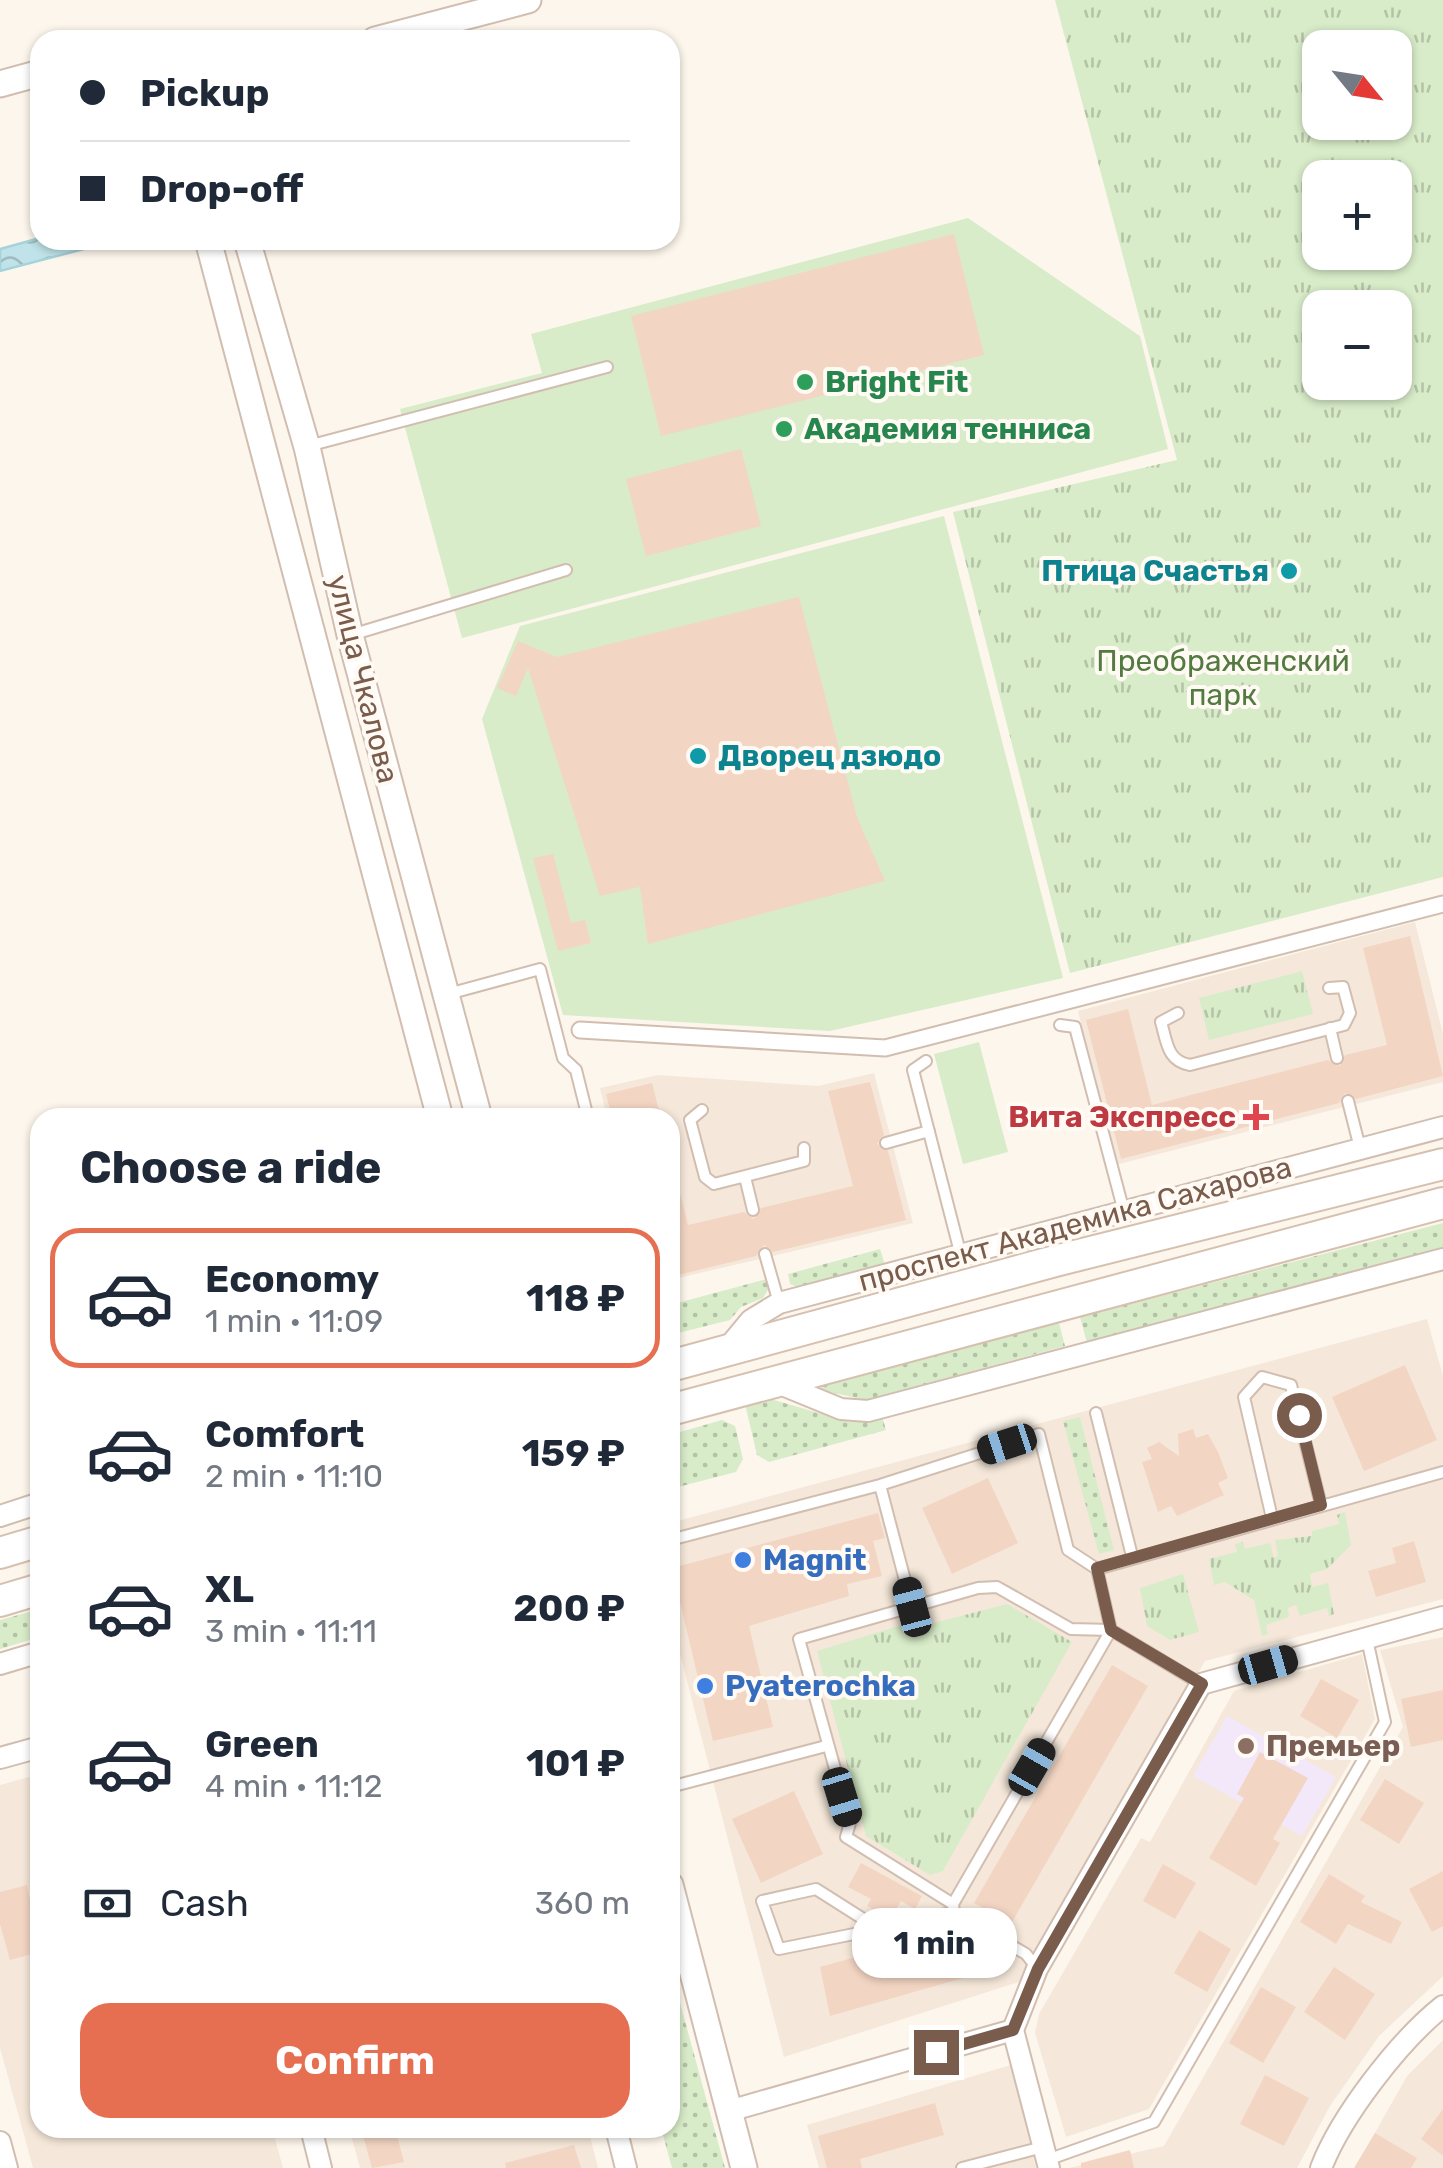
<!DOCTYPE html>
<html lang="en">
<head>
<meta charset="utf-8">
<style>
	:root { --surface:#fff; --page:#f6f6f7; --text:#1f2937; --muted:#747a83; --line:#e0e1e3; --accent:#e76f51 }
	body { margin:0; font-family:Rubik,sans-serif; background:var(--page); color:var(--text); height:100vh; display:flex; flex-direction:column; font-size:38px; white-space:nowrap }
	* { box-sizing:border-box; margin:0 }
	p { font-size:32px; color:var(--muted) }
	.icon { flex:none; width:55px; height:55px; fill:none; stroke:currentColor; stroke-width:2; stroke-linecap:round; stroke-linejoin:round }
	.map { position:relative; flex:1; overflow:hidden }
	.side { position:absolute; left:30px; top:1108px; width:650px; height:1030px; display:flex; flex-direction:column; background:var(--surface); border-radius:30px; box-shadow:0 2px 8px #0004 }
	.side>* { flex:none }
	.guide { position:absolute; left:30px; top:30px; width:650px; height:220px; border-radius:30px; box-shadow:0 2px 8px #0004; display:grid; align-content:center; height:220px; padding:0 50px; background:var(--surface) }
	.needle { width:65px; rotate:120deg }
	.controls { position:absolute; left:1302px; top:30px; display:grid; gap:20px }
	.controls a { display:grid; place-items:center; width:110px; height:110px; border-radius:20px; background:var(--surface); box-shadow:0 2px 8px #0004; font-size:50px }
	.end { position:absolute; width:45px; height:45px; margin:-22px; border:12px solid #7a5c4d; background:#fff; box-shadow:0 0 0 5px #fff }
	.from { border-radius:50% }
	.bubble { position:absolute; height:70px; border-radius:30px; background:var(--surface); box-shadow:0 2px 8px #0004; font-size:32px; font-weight:700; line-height:70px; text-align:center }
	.car { position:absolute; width:30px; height:60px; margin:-30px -15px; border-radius:12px; box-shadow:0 0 8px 2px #0007; background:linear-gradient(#222 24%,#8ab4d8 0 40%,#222 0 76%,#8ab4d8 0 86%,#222 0) }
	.guide b { display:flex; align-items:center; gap:35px; height:95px; font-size:38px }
	.guide b+b { border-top:2px solid var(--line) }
	.guide i { width:25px; height:25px; background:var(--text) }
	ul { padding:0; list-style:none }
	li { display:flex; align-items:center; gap:30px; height:140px; margin:0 20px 15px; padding:0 30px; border:5px solid transparent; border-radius:30px }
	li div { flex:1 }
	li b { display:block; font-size:38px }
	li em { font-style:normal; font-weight:700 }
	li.selected { border-color:var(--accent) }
	li>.icon { width:90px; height:90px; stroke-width:1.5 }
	h2 { padding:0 50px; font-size:45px; line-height:120px }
	.pay { display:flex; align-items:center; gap:25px; height:110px; padding:0 50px; font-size:38px }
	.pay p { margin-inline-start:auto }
	.action { display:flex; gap:20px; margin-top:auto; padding:20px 50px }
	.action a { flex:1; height:115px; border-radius:30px; background:var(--accent); color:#fff; font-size:40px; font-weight:700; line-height:115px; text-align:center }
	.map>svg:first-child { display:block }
</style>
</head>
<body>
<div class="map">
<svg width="1443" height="2168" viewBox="0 0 1443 2168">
	<defs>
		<pattern id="grass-dots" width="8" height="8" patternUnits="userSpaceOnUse" patternTransform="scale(2.5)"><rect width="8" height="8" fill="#d8ecc9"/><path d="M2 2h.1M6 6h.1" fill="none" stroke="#b4c2a5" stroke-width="1.8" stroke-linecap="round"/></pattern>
		<pattern id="park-tufts" width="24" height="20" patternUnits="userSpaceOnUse" patternTransform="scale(2.5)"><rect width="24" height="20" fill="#d8ecc9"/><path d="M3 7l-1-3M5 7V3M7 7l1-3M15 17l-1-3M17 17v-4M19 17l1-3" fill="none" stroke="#b4c2a5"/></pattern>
		<pattern id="water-waves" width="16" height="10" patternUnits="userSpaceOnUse" patternTransform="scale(2.5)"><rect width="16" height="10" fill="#bfe3e8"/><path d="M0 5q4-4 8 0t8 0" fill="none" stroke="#a0bbbe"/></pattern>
	</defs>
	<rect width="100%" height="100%" fill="#fdf6ec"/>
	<path fill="#f5e8da" d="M1415,922L1443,1034V1082L1115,1165L1078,1011Z
		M874,1073L913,1223L670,1280V1118L607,1117L600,1088L658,1075L818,1086Z
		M1427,1319L1443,1376V1599L1205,1661L1019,1982L784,2057L670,1615V1523Z
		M1443,1637V1976L1379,2036L1330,2106L1297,2168H1069L1164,2146L1403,1727L1380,1650Z
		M1362,1654L1375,1719L1149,2109L1066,2137L1035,2033L1039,2014L1141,1838L1150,1842L1234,1691Z
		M40,1774V2128H272L283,2168H33L0,2048V1785Z
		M1443,2040V2168H1355L1407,2076Z
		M1011,2065L1036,2168H819L807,2125Z
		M349,2128H588L598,2168H360Z"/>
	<path fill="#f3e8fa" d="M1227,1716L1336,1777L1302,1836L1193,1776Z"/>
	<path fill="url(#grass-dots)" d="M1443,1223V1250L1087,1343L1080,1317Z
		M880,1249L886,1268L800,1288L790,1284L788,1274Z
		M767,1279L769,1288L763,1298L741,1307L730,1320L670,1335V1305Z
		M1059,1323L1065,1346L866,1400L816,1389V1385Z
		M767,1398L850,1422L882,1416L886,1430L769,1462L757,1455L745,1404Z
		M1080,1417L1114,1550L1099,1554L1063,1421Z
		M722,1420L735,1426L743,1459L736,1472L670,1489V1435Z
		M40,1609V1637L0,1649V1620Z
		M670,1966L725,2168H672L661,2128H670Z"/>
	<path fill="url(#park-tufts)" fill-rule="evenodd" d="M1055,0H1443V877L1070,973L953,512L1177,460ZM1320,48H1395V122H1320ZM1320,178H1395V252H1320ZM1320,308H1395V382H1320Z
		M1302,971L1313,1014L1209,1040L1199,998Z
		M1345,1512L1351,1545L1327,1569L1310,1574L1312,1587L1328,1583L1334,1614L1329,1616L1327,1608L1300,1616L1296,1605L1288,1608L1289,1617L1266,1625L1268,1634L1262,1636L1254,1600L1225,1582L1214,1585L1209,1559L1237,1552L1235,1544L1243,1542L1245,1549L1270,1543L1274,1558L1278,1556L1275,1540L1312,1536V1531L1339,1524L1337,1515Z
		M1183,1574L1199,1632L1170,1640L1147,1626L1140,1588Z
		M1007,1604L1072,1642L943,1871L930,1875L866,1836L817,1651L908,1623L911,1629Z"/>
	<path fill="#d8ecc9" d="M968,218L1140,336L1168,449L462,638L400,409L542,373L531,334Z
		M944,516L1063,978L830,1031L563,1015L482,719L520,626Z
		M979,1042L1008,1152L963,1164L934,1054Z"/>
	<path fill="url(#water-waves)" stroke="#a5d3da" stroke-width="2.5" d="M40,238V240H118L0,271V249Z"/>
	<path fill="#f3d5c3" d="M954,234L984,355L661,436L631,316Z
		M741,449L761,526L646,556L626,479Z
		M799,597L857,817L885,881L648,944L640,887L600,896L528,668L516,696L497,688L518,641L557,657Z
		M553,854L571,923L585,920L591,943L558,951L533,858Z
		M1410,936L1443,1076L1356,1099L1345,1093L1339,1103L1121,1159L1086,1020L1128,1009L1152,1105L1328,1060L1340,1066L1345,1055L1387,1045L1363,948Z
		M870,1082L884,1135L877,1144L888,1151L906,1220L773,1252L764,1245L756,1256L670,1277V1173H675L688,1225L744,1212L754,1219L761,1208L853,1186L828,1091Z
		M652,1083L661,1118H612L606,1094Z
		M1405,1365L1437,1440L1364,1471L1332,1397Z
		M1193,1429L1196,1438L1208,1434L1218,1452L1228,1478L1218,1483L1224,1495L1177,1516L1171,1506L1158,1512L1142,1462L1152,1459L1147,1448L1159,1442L1179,1456L1178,1434Z
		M988,1478L1018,1543L952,1574L922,1508Z
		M878,1513L885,1538L873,1541L882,1576L847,1584L849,1596L749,1626L773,1727L713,1741L672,1568Z
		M1414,1541L1426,1582L1376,1597L1368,1571L1396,1563L1392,1548Z
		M1112,1665L1148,1686L1011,1924L974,1903Z
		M1321,1679L1359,1700L1337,1738L1300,1716Z
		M1443,1690V1740L1411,1747L1401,1699Z
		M1260,1752L1308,1778L1273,1839L1280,1843L1256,1886L1209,1858L1244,1798L1237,1794Z
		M1385,1779L1424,1803L1399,1844L1360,1820Z
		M794,1791L823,1854L761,1883L732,1819Z
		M861,1863L922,1896L915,1909L901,1901L894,1913L886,1909L883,1914L867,1906L871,1899L848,1887Z
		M1163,1864L1196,1883L1175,1919L1143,1901Z
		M1443,1871V1926L1432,1932L1409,1889Z
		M1329,1874L1365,1896L1361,1902L1402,1922L1391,1944L1348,1924L1336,1944L1300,1922Z
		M27,1885L40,1952L10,1960L0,1924V1892Z
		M959,1928L970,1976L830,2016L820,1967Z
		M1199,1930L1231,1949L1207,1992L1174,1973Z
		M1334,1967L1375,1994L1345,2040L1304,2012Z
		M1261,1987L1296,2007L1263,2063L1229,2043Z
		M1265,2075L1309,2098L1284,2146L1240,2124Z
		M935,2103L944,2135L860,2159L862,2168H827L818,2136Z
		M1443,2109V2156L1421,2139Z
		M361,2128H395L404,2162L372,2168Z
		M1375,2133L1417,2158L1411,2168H1354Z
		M574,2145L581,2168H506L505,2163Z
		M1130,2150L1134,2168H1081V2163Z"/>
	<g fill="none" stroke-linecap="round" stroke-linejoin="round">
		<defs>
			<path id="service" d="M308,446L607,367
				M351,635L566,570
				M448,994L540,969L563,1058L576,1070L588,1118
				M1178,1013L1161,1022C1167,1042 1167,1061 1190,1065L1344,1025L1350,1013L1343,987L1329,988
				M1060,1025L1075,1027L1124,1212
				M1330,1028L1337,1058
				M926,1061L913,1070L961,1256
				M1348,1101L1360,1148
				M702,1110L690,1120L705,1177L714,1184L804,1161V1148
				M886,1143L929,1131
				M745,1177L753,1210
				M765,1254L779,1303
				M1096,1413L1132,1556
				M880,1485L912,1607
				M1272,1518L1244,1397L1262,1377L1291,1385L1321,1505
				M670,1540L880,1485L1039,1434L1068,1550L1097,1569
				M670,1787L826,1746
				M953,1904L846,1837L850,1823L799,1639L978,1588L997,1587L1071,1629L1111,1630L1097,1569L1443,1472
				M879,1929L779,1949L762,1901L816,1889L879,1929L954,1912
				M1037,1968L1026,1954L954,1912L953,1904L1111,1630L1201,1684
				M1047,2160L1154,2122L1385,1722L1367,1639
				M962,2168L1043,2147"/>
			<path id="pedestrian" d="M580,1030L885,1048L1443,904"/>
			<path id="minor" d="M727,1349L751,1320L779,1303L1443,1127
				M775,1382L841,1409L868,1411L1443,1259
				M0,1516L40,1503
				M0,1664L40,1652
				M0,1758L40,1747
				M729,2111L1013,2030
				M311,2128L321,2168
				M616,2128L626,2168
				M0,2142L7,2168
				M1049,2168L1013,2030L1037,1969L1201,1684L1443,1617
				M1321,2168C1341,2116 1399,2041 1443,2006"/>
			<path id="tertiary" d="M375,40L528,0
				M0,84L40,73
				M208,240L440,1118
				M247,240L307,447L350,635L479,1118
				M670,1885L744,2168"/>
			<path id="secondary" d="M670,1366L1055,1261L1443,1164
				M670,1410L1443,1203
				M0,1553L40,1541
				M0,1601L40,1589"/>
		</defs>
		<use href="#service" stroke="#d1beb0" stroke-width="14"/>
		<use href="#pedestrian" stroke="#d1beb0" stroke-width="19"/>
		<use href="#minor" stroke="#d1beb0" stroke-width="24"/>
		<use href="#tertiary" stroke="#d1beb0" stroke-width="29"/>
		<use href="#secondary" stroke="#d6c0b0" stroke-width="34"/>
		<use href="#service" stroke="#fff" stroke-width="10"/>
		<use href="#pedestrian" stroke="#fff" stroke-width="15"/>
		<use href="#minor" stroke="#fff" stroke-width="20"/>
		<use href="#tertiary" stroke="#fff" stroke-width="25"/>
		<use href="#secondary" stroke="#fff" stroke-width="30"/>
	</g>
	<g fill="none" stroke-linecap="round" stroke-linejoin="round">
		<path stroke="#7a5c4d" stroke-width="12" d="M936,2052L1013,2030L1038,1969L1202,1684L1111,1630L1097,1568L1321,1505L1299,1415"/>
	</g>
	<g fill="#2e9e5b" stroke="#fffaf3" stroke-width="4">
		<circle cx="805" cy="382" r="10"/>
		<circle cx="784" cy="429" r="10"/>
	</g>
	<g fill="#0f9aa8" stroke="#fffaf3" stroke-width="4">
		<circle cx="1289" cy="571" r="10"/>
		<circle cx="698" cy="756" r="10"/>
	</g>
	<path fill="#e0444e" stroke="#fffaf3" stroke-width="4" d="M1251 1102h10v10h10v10h-10v10h-10v-10h-10v-10h10z"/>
	<g fill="#3f7fe0" stroke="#fffaf3" stroke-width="4">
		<circle cx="743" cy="1560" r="10"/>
		<circle cx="705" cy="1686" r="10"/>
	</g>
	<circle fill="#8d6e63" stroke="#fffaf3" stroke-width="4" cx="1246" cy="1746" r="10"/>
	<g text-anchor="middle" stroke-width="8" stroke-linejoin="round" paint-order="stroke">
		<g font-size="30" font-weight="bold" fill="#27864d" stroke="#fffaf3" text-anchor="start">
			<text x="825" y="392">Bright Fit</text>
			<text x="804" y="439">Академия тенниса</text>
		</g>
		<g font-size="30" font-weight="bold" fill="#0d838f" stroke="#fffaf3" text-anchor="end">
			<text x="1269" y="581">Птица Счастья</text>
			<text x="718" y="766" text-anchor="start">Дворец дзюдо</text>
		</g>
		<g font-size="30" fill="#537a41" stroke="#fffaf3">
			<text x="1223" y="671">Преображенский<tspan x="1223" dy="34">парк</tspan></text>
		</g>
		<g font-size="30" fill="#7a5c4d" stroke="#fffaf3">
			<text transform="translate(363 679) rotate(76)" y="10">улица Чкалова</text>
			<text transform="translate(1075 1224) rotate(-15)" y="10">проспект Академика Сахарова</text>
		</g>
		<g font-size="30" font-weight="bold" fill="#be3a42" stroke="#fffaf3" text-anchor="end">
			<text x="1236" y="1127">Вита Экспресс</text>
		</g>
		<g font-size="30" font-weight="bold" fill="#366cbe" stroke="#fffaf3" text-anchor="start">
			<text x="763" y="1570">Magnit</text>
			<text x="725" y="1696">Pyaterochka</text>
		</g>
		<g font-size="30" font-weight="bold" fill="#785e54" stroke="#fffaf3" text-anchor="start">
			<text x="1266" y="1756">Премьер</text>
		</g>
	</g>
</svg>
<div class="controls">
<a><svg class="needle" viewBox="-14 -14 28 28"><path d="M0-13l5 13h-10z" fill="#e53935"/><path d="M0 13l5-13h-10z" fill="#747a83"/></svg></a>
<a>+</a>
<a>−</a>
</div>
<i class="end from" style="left:1299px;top:1415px"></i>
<i class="end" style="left:936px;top:2052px"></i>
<div class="bubble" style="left:852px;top:1908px;width:165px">1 min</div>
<i class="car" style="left:1007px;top:1444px;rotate:252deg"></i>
<i class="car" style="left:912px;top:1607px;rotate:345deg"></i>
<i class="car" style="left:1268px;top:1665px;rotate:74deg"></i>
<i class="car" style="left:1032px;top:1767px;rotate:30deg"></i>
<i class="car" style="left:842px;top:1797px;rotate:163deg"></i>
<div class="guide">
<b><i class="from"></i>Pickup</b>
<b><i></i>Drop-off</b>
</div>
<section class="side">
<h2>Choose a ride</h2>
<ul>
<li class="selected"><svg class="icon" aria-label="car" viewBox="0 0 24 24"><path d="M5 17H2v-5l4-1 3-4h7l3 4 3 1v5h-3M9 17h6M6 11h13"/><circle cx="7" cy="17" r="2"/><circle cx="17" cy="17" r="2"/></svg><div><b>Economy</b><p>1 min · 11:09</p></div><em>118 ₽</em></li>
<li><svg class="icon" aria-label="car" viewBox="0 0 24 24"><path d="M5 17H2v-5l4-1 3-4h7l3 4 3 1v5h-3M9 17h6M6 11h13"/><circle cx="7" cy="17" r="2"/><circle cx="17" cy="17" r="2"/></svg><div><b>Comfort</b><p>2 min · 11:10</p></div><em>159 ₽</em></li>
<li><svg class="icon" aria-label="car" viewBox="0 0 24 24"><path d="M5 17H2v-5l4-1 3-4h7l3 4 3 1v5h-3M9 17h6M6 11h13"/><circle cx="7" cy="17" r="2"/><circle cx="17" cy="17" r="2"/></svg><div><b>XL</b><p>3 min · 11:11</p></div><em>200 ₽</em></li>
<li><svg class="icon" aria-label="car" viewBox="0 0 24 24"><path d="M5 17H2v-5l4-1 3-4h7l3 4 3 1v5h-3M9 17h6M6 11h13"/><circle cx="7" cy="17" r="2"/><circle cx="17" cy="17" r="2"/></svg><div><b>Green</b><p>4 min · 11:12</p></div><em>101 ₽</em></li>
</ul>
<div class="pay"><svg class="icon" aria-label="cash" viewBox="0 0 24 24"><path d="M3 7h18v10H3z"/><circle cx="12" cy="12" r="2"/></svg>Cash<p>360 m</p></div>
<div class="action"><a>Confirm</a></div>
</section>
</div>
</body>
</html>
